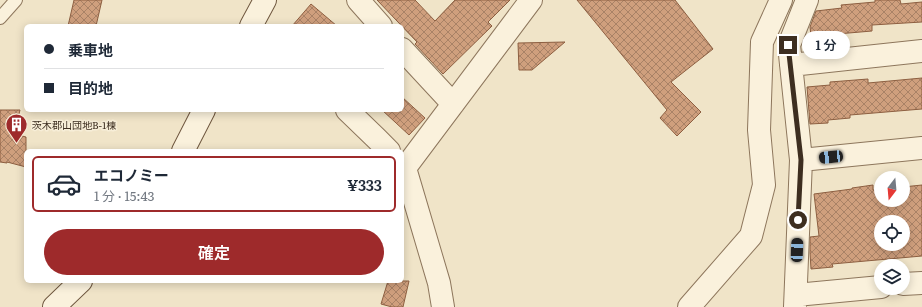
<!DOCTYPE html>
<html lang="ja">
<head>
<meta charset="utf-8">
<style>
	:root { --surface:#fff; --page:#f2f2f3; --text:#1f2937; --muted:#747a83; --line:#e0e1e3; --accent:#9e2a2b }
	body { margin:0; font-family:Literata,"Noto Sans JP",serif; background:var(--page); color:var(--text); height:100vh; display:flex; flex-direction:column; font-size:15px; white-space:nowrap }
	* { box-sizing:border-box; margin:0 }
	p { font-size:13px; color:var(--muted) }
	.icon { flex:none; width:22px; height:22px; fill:none; stroke:currentColor; stroke-width:2; stroke-linecap:round; stroke-linejoin:round }
	.map { position:relative; flex:1; overflow:hidden }
	.details { position:absolute; left:24px; top:149px; width:380px; height:134px; display:flex; flex-direction:column; background:var(--surface); border-radius:6px; box-shadow:0 2px 10px #0003 }
	.details>* { flex:none }
	.hud { position:absolute; left:24px; top:24px; width:380px; height:88px; border-radius:6px; box-shadow:0 2px 10px #0003; display:grid; align-content:center; height:88px; padding:0 20px; background:var(--surface) }
	.needle { width:26px; rotate:196deg }
	.fabs { position:absolute; left:874px; top:171px; display:grid; gap:8px }
	.fabs a { display:grid; place-items:center; width:36px; height:36px; border-radius:50%; background:var(--surface); box-shadow:0 2px 10px #0003; font-size:20px }
	.end { position:absolute; width:18px; height:18px; margin:-9px; border:5px solid #3d2e20; background:#fff; box-shadow:0 0 0 2px #fff }
	.from { border-radius:50% }
	.bubble { position:absolute; height:28px; border-radius:14px; background:var(--surface); box-shadow:0 2px 10px #0003; font-size:13px; font-weight:600; line-height:28px; text-align:center }
	.car { position:absolute; width:12px; height:24px; margin:-12px -6px; border-radius:5px; box-shadow:0 0 3px 1px #0007; background:linear-gradient(#222 24%,#8ab4d8 0 40%,#222 0 76%,#8ab4d8 0 86%,#222 0) }
	.hud b { display:flex; align-items:center; gap:14px; height:38px; font-size:15px }
	.hud b+b { border-top:1px solid var(--line) }
	.hud i { width:10px; height:10px; background:var(--text) }
	ul { padding:7px 0 0; list-style:none }
	li { display:flex; align-items:center; gap:12px; height:56px; margin:0 8px 6px; padding:0 12px; border:2px solid transparent; border-radius:6px }
	li div { flex:1 }
	li b { display:block; font-size:15px }
	li em { font-style:normal; font-weight:600 }
	li.selected { border-color:var(--accent) }
	li>.icon { width:36px; height:36px; stroke-width:1.5 }
	.action { display:flex; gap:8px; margin-top:auto; padding:8px 20px }
	.action a { flex:1; height:46px; border-radius:24px; background:var(--accent); color:#fff; font-size:16px; font-weight:600; line-height:46px; text-align:center }
	.map>svg:first-child { display:block }
</style>
</head>
<body>
<div class="map">
<svg width="922" height="307" viewBox="0 0 922 307">
	<defs>
		<pattern id="building-cross-hatch" width="8" height="8" patternUnits="userSpaceOnUse"><rect width="8" height="8" fill="#cf9f7d"/><path d="M0 0l8 8M0 8l8-8" fill="none" stroke="#a98266"/></pattern>
	</defs>
	<rect width="100%" height="100%" fill="#f0e4c8"/>
	<path fill="url(#building-cross-hatch)" stroke="#8d5f41" fill-rule="evenodd" d="M74,0H102L96,26H68Z
		M377,0H415L435,21L455,0H510L488,22L492,26L443,74L415,44L417,42Z
		M577,0H675L713,49L671,82L701,112L677,136L660,118L667,110Z
		M875,0H900L901,4L922,2V22L872,25V31L837,34L838,42L812,45L810,27L816,11L842,8L841,5L875,2Z
		M311,4L337,26H292Z
		M565,42L532,70H519L518,43Z
		M922,78V109L850,115V118L828,120V123L810,124L807,87L830,85V82L868,79V83Z
		M402,97L425,118L409,135L382,110H402Z
		M0,110H20L14,134L26,137V167L7,162V163L0,162Z
		M873,185V190L881,189V200H903V187L922,185V256L832,264L833,267L811,269L810,253V237L819,236L814,194L852,189V188ZM881,222H903V244H881Z
		M388,281H409L403,307H392L381,304Z"/>
	<g fill="none" stroke-linecap="round" stroke-linejoin="round">
		<defs>
			<path id="lane" d="M0,18L16,0"/>
			<path id="street" d="M358,0L381,26
				M402,49L453,104
				M791,65L922,51
				M347,110L377,139L389,151
				M801,160L922,148
				M402,165L405,168L439,283L443,307
				M405,168L531,0
				M903,284L922,283
				M796,295L881,287
				M689,307L751,236L764,185L759,130L762,42L781,0
				M795,307L801,160L789,45L807,0"/>
			<path id="secondary" d="M251,26L265,0
				M183,151L204,110
				M54,307L81,281"/>
		</defs>
		<use href="#lane" stroke="#8d765c" stroke-width="14"/>
		<use href="#street" stroke="#8d765c" stroke-width="24"/>
		<use href="#secondary" stroke="#6f573f" stroke-width="24"/>
		<use href="#lane" stroke="#faf1dc" stroke-width="12"/>
		<use href="#street" stroke="#faf1dc" stroke-width="22"/>
		<use href="#secondary" stroke="#faf1dc" stroke-width="22"/>
	</g>
	<g fill="none" stroke-linecap="round" stroke-linejoin="round">
		<path stroke="#3d2e20" stroke-width="5" d="M788,45L801,160L798,220"/>
	</g>
	<defs>
		<symbol id="building-pin" viewBox="-11 -11 22 30"><path d="M0 17L-7.5 6A9.5 9.5 0 1 1 7.5 6Z" fill="#9e2a2b" stroke="#f7eed8"/><path d="M-4-6H4V6H1V3H-1V6H-4ZM-2.5-4.3h1.7v1.8h-1.7ZM.8-4.3h1.7v1.8H.8ZM-2.5-1h1.7V.8h-1.7ZM.8-1h1.7V.8H.8Z" fill="#fff"/></symbol>
	</defs>
	<g fill-rule="evenodd">
		<use href="#building-pin" x="4" y="112" width="25" height="34"/>
	</g>
	<g text-anchor="middle" stroke-width="3" stroke-linejoin="round" paint-order="stroke">
		<g font-size="10" fill="#3d2e20" stroke="#f7eed8" text-anchor="start">
			<text x="32" y="129">茨木郡山団地B-1棟</text>
		</g>
	</g>
</svg>
<div class="fabs">
<a><svg class="needle" viewBox="-14 -14 28 28"><path d="M0-13l5 13h-10z" fill="#e53935"/><path d="M0 13l5-13h-10z" fill="#747a83"/></svg></a>
<a><svg class="icon" aria-label="locate" viewBox="0 0 24 24"><circle cx="12" cy="12" r="6"/><path d="M12 2v4M12 18v4M2 12h4M18 12h4"/></svg></a>
<a><svg class="icon" aria-label="layers" viewBox="0 0 24 24"><path d="M12 4l9 5-9 5-9-5zM3 14l9 5 9-5"/></svg></a>
</div>
<i class="end from" style="left:798px;top:220px"></i>
<i class="end" style="left:788px;top:45px"></i>
<div class="bubble" style="left:802px;top:31px;width:48px">1 分</div>
<i class="car" style="left:831px;top:157px;rotate:264deg"></i>
<i class="car" style="left:797px;top:250px;rotate:2deg"></i>
<div class="hud">
<b><i class="from"></i>乗車地</b>
<b><i></i>目的地</b>
</div>
<section class="details">
<ul>
<li class="selected"><svg class="icon" aria-label="car" viewBox="0 0 24 24"><path d="M5 17H2v-5l4-1 3-4h7l3 4 3 1v5h-3M9 17h6M6 11h13"/><circle cx="7" cy="17" r="2"/><circle cx="17" cy="17" r="2"/></svg><div><b>エコノミー</b><p>1 分 · 15:43</p></div><em>¥333</em></li>
</ul>
<div class="action"><a>確定</a></div>
</section>
</div>
</body>
</html>
